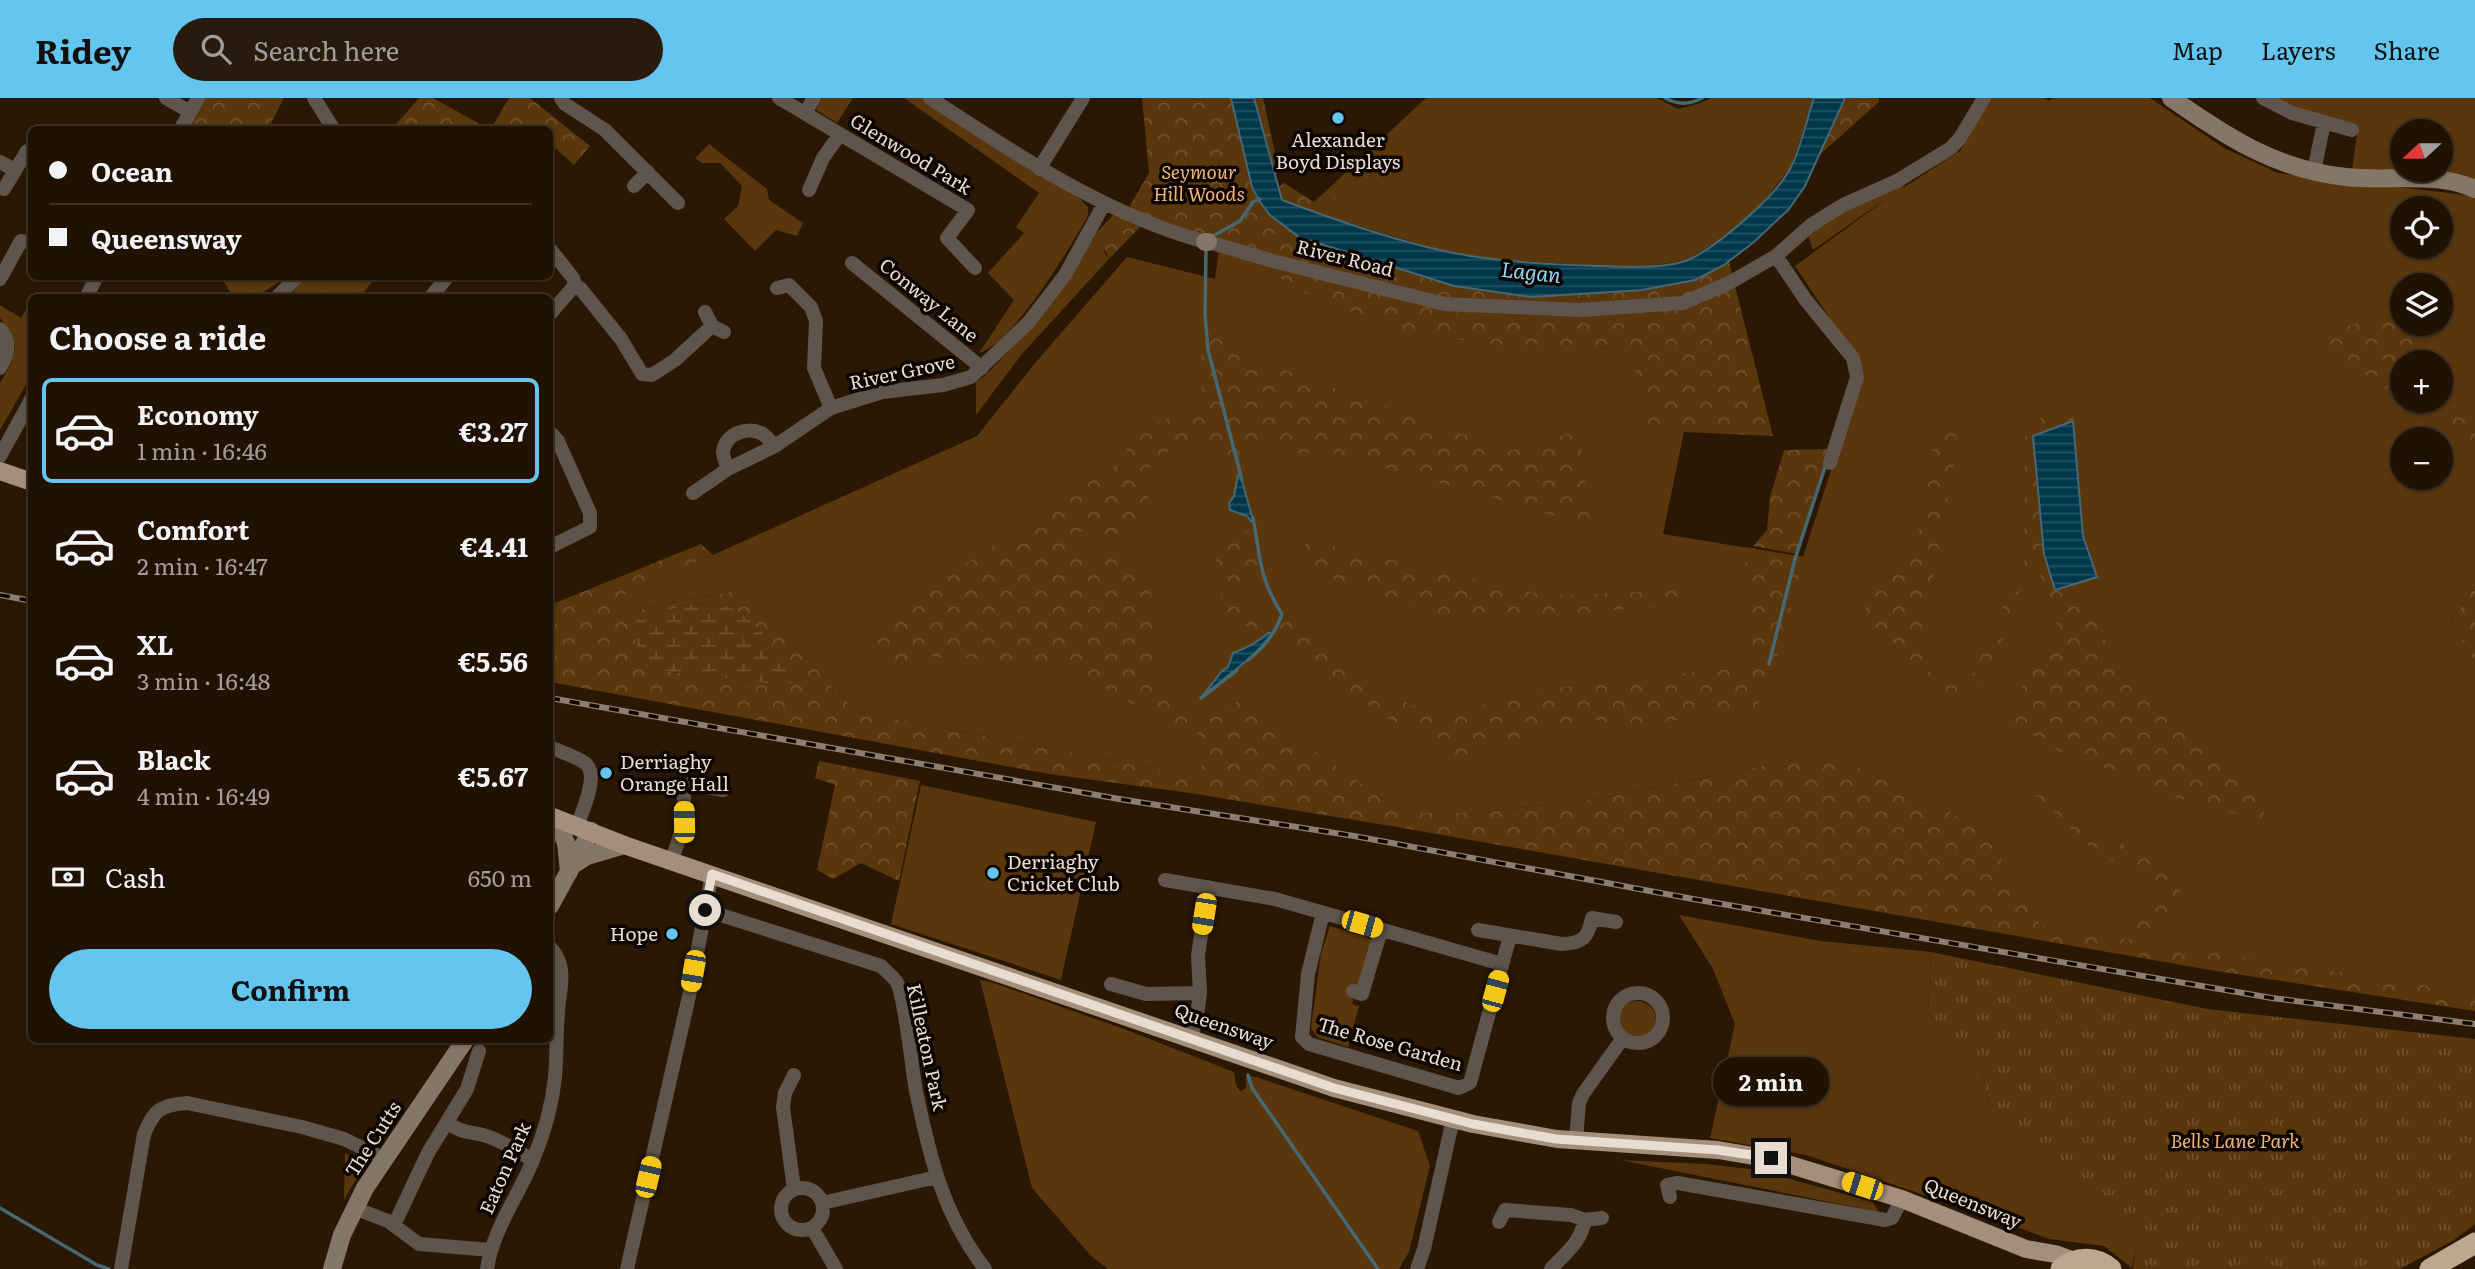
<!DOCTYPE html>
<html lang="en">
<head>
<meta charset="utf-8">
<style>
	:root { --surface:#201103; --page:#281a0d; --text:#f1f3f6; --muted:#a29d9a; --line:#3d3125; --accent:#64c5ee }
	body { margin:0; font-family:Literata,serif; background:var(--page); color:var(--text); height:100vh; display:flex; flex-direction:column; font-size:26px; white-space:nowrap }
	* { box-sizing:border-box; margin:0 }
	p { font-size:23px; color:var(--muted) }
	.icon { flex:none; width:38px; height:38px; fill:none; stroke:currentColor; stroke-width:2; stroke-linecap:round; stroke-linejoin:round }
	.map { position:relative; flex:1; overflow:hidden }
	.drawer { position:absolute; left:28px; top:196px; width:525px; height:749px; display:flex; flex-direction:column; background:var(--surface); border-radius:10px; box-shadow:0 2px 5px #0004,0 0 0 2px var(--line) }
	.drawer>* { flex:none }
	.hud { position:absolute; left:28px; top:28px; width:525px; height:154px; border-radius:10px; box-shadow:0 2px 5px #0004,0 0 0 2px var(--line); display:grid; align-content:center; height:154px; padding:0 21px; background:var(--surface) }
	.needle { width:46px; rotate:249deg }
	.buttons { position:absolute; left:2390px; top:21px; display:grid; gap:14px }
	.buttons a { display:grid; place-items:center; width:63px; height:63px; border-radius:50%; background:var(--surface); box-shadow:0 2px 5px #0004,0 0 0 2px var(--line); font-size:35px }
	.end { position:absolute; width:32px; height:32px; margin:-16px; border:9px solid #e9dcd0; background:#111; box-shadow:0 0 0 4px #111 }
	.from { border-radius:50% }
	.bubble { position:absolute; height:49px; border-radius:24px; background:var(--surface); box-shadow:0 2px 5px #0004,0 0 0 2px var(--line); font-size:23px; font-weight:700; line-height:49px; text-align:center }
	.car { position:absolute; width:21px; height:42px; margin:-21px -10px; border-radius:9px; box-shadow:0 0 5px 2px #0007; background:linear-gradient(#f5c518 24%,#345 0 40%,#f5c518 0 76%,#345 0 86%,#f5c518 0) }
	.hud b { display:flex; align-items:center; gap:24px; height:66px; font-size:26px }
	.hud b+b { border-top:2px solid var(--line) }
	.hud i { width:18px; height:18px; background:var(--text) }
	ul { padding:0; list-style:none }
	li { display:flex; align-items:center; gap:21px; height:105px; margin:0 14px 10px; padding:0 7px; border:4px solid transparent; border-radius:10px }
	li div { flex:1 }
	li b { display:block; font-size:26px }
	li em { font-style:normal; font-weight:700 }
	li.current { border-color:var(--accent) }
	li>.icon { width:63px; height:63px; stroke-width:1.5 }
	h2 { padding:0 21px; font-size:32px; line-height:84px }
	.pay { display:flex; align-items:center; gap:18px; height:77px; padding:0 21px; font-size:26px }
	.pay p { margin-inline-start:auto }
	.action { display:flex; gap:14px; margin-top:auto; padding:14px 21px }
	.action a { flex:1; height:80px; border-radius:42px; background:var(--accent); color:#111; font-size:28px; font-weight:700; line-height:80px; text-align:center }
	header { display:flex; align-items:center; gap:42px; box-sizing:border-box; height:98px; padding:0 35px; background:var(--accent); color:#111 }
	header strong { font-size:33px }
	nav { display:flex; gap:38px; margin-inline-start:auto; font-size:24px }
	.search { width:490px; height:63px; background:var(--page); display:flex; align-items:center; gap:18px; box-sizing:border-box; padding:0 24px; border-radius:38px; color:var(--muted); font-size:26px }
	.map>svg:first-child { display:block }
</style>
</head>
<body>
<header>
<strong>Ridey</strong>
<div class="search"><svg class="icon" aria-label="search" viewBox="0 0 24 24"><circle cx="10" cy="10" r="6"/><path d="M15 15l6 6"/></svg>Search here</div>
<nav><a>Map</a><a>Layers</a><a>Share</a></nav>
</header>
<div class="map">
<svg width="2475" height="1171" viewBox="0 0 2475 1171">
	<defs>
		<pattern id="forest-crowns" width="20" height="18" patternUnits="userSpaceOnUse" patternTransform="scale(1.75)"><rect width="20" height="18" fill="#5a360c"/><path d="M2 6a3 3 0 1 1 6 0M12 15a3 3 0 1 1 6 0" fill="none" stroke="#72522e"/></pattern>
		<pattern id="wetland-marsh" width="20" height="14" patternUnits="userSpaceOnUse" patternTransform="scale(1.75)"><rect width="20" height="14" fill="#5a360c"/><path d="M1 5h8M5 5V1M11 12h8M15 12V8" fill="none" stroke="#72522e"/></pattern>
		<pattern id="park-tufts" width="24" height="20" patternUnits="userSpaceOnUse" patternTransform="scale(1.75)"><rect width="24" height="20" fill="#5a360c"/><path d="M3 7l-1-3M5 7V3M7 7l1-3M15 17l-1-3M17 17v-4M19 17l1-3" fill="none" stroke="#72522e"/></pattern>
		<pattern id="water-rules" width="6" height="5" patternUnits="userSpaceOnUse" patternTransform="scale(1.75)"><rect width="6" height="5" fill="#00374b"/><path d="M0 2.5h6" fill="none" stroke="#255364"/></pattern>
	</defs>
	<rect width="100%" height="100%" fill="#2a1704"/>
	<path fill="#5a360c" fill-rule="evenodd" d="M822,0H853L837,25L816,12Z
		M904,0H922L1080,101L1088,109V118C1069,151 1014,244 979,255L1014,202L988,175L1024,135L1016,129L1039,95Z
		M1436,0H1657L1678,11L1701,5L1711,0H1814L1790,71L1761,106L1730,135L1687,162L1651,168L1622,169L1502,162L1446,154L1319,116L1394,47Z
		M1991,0H2044L2050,3L2052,0H2150L2224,50L2278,75L2475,98V488L2451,522L2475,566V895L2041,828L1982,730L1829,655L1596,701L1476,715H1402L1263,616L1192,677L857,614L740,492L646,510L618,519L604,504L713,457L977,338L1036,264L1127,159L1215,181L1219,151L1579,258L1630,240L1647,327L1684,334L1663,436L1803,459L1861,280L1856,259L1795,168L1896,94L1813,152L1808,137C1836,114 1871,97 1905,87L1903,90L1960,53ZM2403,110H2441V149H2403ZM2403,187H2441V226H2403ZM2403,264H2441V303H2403ZM2403,341H2441V380H2403Z
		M2274,0H2475V85L2352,72L2358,29L2282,5ZM2403,33H2441V72H2403Z
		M709,46L767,91L769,102L803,125L797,138L776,132L755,153L724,121L738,108L742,88L720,65H702L695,60Z
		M1115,115L1121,119L1104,154L1109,161L1022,256L976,317V284L985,278L1037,223L1060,193L1096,135Z
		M31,203V278L0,332V285L10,268L15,250L11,235L0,220V207L21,220Z
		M921,687L1096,724L1061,882L891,826Z
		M1679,817L1821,843L1931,854L1928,914L1955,959L1982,970L1990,1015L2088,1097L2139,1128L2132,1170L2104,1148L2049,1141L2001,1123L1806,1057L1710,1040L1735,926L1713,871Z
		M1330,828L1372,841L1359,886L1348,896L1353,902L1352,906L1359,908L1348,949L1317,939L1311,930L1321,855Z
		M980,882L991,884L1124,931L1234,974L1236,987L1240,993L1246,990V977L1256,979L1418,1033L1430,1068L1409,1154L1399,1171H1108L1091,1158L1032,1090Z
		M1618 922a19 19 0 1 1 38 0a19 19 0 1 1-38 0Z
		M345,1055L358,1062L361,1073L344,1102Z
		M1620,1062L1707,1066L1757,1072L1873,1104L1879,1114Z"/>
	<path fill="url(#forest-crowns)" fill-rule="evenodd" d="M204,0H284L268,31L185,32Z
		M419,0H433L489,31H392Z
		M509,0H530L590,48L574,67L554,49L550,54V32L491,31Z
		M1142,0H1231L1252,89L1260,104L1531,199L1642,192L1695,182L1729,164L1773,338L1684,334L1647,327L1629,241L1579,258L1399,233L1286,187L1271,165L1148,121L1109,161L1100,140L1128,111L1149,75Z
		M1254,0H1263L1279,73L1274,79Z
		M1426,0H1436L1394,47L1319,116L1282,102L1278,90L1284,85L1314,104Z
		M1845,0H1879V4L1817,59Z
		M221,179H287L255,199H233Z
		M307,179L308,178L376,179L360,199H288Z
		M2383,217L2427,249L2432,264H2403V303H2441V300L2443,308L2475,322V346L2422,317L2306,235L2342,230Z
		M1201,230L1248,259L1509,353L1579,333L1590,428L1312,349L1306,357L1261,349L1238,338L1246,370L1233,376L1218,346L1183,348L1159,357L1143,379L1151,411L1132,445L1081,433L1072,446L1131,466L1151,497L1160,531L1155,553L1158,582L1183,611L1211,618L1243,601L1402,715H1476L1596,701L1829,655L1982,730L2041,828L2133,842L2134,815L2155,808L2158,793L2081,742L2032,694L2038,695L2071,720L2174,773L2181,795L2154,845L2475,895V913L2216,873L1391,728L1190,695L1049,676L550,584V507L701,446L713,457L605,504L618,519L646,510L740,492L857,614L1192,677L1204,666L1197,631L1172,626L1127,603L1078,574L1051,565L922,558L899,570L867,546L881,521L1122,363L1133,337L1202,304ZM704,505C712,506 724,506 731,510C763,527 777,558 792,588L663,573L636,522L678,509Z
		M2041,319H2073L2084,437L2097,478L2077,487L2114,559L2262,707L2265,720H2250L2167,697L2045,647L2006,617L2060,520L2038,474L2014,500L1991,583L1970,598L1942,601L1916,584L1900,551L1861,516L1920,430L1935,337L1950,325L1958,344L1923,537L1924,570L1950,588L1973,577L2024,462L2025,339ZM2072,324L2083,438L2096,478L2055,491L2044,456L2033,338Z
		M1827,351L1823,374L1797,456L1753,448L1767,432L1770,399L1784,352Z
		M1252,432L1267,471L1242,472V508L1288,521L1301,536L1394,599L1431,615L1468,611L1538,592L1704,573L1742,571L1750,554L1745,449L1804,459L1774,573L1760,585L1757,623L1725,614L1630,629L1589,621L1461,660L1385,619L1276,540L1225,520L1212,442Z
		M1305,442L1549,498L1682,492L1691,506L1577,515L1498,516L1443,521L1306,471Z
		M2475,488V566L2451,522Z
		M819,663L920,683L899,783L861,765L833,781L817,772L835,687L815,680Z"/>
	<path fill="url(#wetland-marsh)" d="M704,505C713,506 724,506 732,510C759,525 785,558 792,588L663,573L635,546L636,522L678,509Z"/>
	<path fill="url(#park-tufts)" d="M1931,854L2207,911L2475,941V1126L2454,1142L2400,1171H2133L2138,1128L2088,1097L1990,1015L1982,970L1955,959L1928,914Z"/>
	<path fill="url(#water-rules)" stroke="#466873" stroke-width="2" d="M1231,0H1254L1282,102C1335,122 1389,141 1444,153C1494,164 1547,166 1598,168C1622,169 1666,171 1688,162C1717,149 1775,99 1790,71C1800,53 1807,20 1814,0H1845L1805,88L1789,111L1754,144L1724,167L1695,182L1642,192L1531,199L1454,188L1299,139L1270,117L1260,104L1252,89Z
		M2073,323L2083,438L2097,479L2055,492L2044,456L2033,338Z
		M1240,376L1253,422L1251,423L1247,418L1230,412L1229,405L1234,398L1238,377Z
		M1268,535H1272L1262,550L1201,600L1221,574L1228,569L1233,555C1247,550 1257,545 1268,535Z"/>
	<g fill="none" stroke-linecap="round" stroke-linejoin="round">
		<path stroke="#466873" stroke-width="3.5" d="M1665,0C1678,7 1689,7 1702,0
			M1209,140L1240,123L1253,104L1260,101
			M1206,150L1205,217L1208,252L1242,382
			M1248,562C1263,550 1276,534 1282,516C1258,478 1261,461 1253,420
			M1769,566L1795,461L1825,369
			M1201,600L1237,572
			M1248,977L1252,990L1378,1171
			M0,1110L97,1167L109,1171"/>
		<path stroke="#5f554c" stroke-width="14" d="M166,0L190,14
			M314,0L334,32
			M561,0L565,6L605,32L678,105
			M779,0L968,112L947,140L975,170
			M930,0C1017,57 1104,116 1205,144
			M2263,0L2292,15L2352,32
			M805,15L814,0
			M180,32L198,0
			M0,64L15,72
			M1039,71L1083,0
			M2314,73L2324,25
			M634,88L648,74
			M4,91L27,53
			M809,92L823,60L840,36
			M1208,144L1273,163L1444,206L1580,212L1683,205L1729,185L1776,158L1811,127L1843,107L1897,83L1951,50L1960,40L1984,0
			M550,151L573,180L575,187L580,190L621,241L642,276L652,277L675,262L712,228
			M1776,158L1805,201L1853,260L1857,279L1830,365
			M852,165L982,270
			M0,181L21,143L32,144
			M777,190L789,187L811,209L816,223L814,270L831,310
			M86,200L97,178
			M276,200L298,178
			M430,200L448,178
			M705,214L712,228L724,234
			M550,216L575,187
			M0,231C11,243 8,257 0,270
			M0,358L32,300
			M728,371C726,366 723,359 723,354C725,335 748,328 763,336C767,339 771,344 775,348
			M693,395L728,371L775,348L831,310L882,294L943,287L971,279L1028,225L1065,177L1104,106
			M550,449L590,429V415L558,343L552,336
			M550,649C561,654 575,658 585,665C600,676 582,714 577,728
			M671,763C682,737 684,721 684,693L690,686L723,692
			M1165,782L1275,801L1502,866
			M705,812L881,868C886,873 892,878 896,883C905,896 912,973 916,993C930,1060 943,1116 985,1171
			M1323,815L1308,876L1302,939L1309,946L1459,990L1470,985L1510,838
			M1478,832L1562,846C1583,845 1588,840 1592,820L1616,824
			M1111,886L1146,896L1200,895
			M1353,893L1362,896L1381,832
			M1613 920a25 25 0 1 1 50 0a25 25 0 1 1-50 0Z
			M1191,940L1197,917L1200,895L1198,858L1208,789
			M447,1025C464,1035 465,1033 483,1037C500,1041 518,1054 533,1062
			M1576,1042L1579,1005L1583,996L1623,940
			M781 1111a21 21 0 1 1 42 0a21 21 0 1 1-42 0Z
			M794,1091L783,1009L785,995L794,977
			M1670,1099L1667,1087L1678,1085L1885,1122L1892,1120L1902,1101
			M822,1105L937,1079
			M354,1110L388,1123L419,1146L491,1152
			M1585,1122L1602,1120
			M1499,1124L1505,1112L1571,1117L1585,1122C1579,1147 1568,1152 1551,1171
			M394,1127L428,1055L467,991L479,953
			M812,1130L836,1171
			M121,1171L144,1036C154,1012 160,1007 187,1005L302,1029L344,1041L383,1060
			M487,1171C493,1131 518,1099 533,1062C544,1036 552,1008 555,979C557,958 556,936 558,915C559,889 569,870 550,849
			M627,1171L689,898L712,776
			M1417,1171L1424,1151L1453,1021"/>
		<path stroke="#867667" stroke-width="18" d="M2171,0C2227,39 2277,72 2346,79C2389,84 2435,73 2475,91
			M1205,144H1208
			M555,720L566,745L569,774
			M573,767L587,758L624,747
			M550,808L591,733
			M332,1171L342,1137L365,1090L465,942"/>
		<path stroke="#a48f7c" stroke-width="18" d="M0,373L32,384
			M550,718L624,747L1334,990L1473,1026L1557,1041L1718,1052L1771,1061L1902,1101L2026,1151L2055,1156L2074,1163"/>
		<path stroke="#bfa68f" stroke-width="21" d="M2061,1171C2076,1158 2096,1158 2111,1171
			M2430,1171L2475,1145"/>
		<defs>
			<path id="rail" d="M0,497L32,503
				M550,600L1119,701L1354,738L1693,801L2272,900L2475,926"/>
		</defs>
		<use href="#rail" stroke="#8e7e6f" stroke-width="6"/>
		<use href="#rail" stroke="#0c0501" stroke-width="3.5" stroke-dasharray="10" stroke-linecap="butt"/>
	</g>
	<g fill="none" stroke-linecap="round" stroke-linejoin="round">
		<path stroke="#e9dcd0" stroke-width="9" d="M705,812L712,776L1334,990L1473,1026L1556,1041L1718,1052L1771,1060"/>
	</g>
	<g fill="#64c5ee" stroke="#0c0501" stroke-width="2.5">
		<circle cx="1338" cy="20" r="7"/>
		<circle cx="606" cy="675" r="7"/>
		<circle cx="993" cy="775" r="7"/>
		<circle cx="672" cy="836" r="7"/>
	</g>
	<g text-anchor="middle" stroke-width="7" stroke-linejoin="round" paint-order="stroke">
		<g font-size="19" fill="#e9dcd0" stroke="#0c0501" text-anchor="start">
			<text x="1338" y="49" text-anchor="middle">Alexander<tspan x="1338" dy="22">Boyd Displays</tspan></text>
			<text x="620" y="671">Derriaghy<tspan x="620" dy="22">Orange Hall</tspan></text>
			<text x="1007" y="771">Derriaghy<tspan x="1007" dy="22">Cricket Club</tspan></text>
			<text x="658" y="843" text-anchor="end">Hope</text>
		</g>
		<g font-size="19" fill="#e9dcd0" stroke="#0c0501">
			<text transform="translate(911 56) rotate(31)" y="7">Glenwood Park</text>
			<text transform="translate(1345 160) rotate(14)" y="7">River Road</text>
			<text transform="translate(929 202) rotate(39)" y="7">Conway Lane</text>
			<text transform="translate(902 274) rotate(-12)" y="7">River Grove</text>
			<text transform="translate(1224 928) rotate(19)" y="7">Queensway</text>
			<text transform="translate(1390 946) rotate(16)" y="7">The Rose Garden</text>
			<text transform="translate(927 949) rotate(78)" y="7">Killeaton Park</text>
			<text transform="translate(373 1041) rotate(-57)" y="7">The Cutts</text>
			<text transform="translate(505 1070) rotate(-66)" y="7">Eaton Park</text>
			<text transform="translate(1973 1105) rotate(22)" y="7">Queensway</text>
		</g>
		<g font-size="19" font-style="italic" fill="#f5b577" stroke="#0c0501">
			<text x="1199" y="81">Seymour<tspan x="1199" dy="22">Hill Woods</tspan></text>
			<text x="2235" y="1050">Bells Lane Park</text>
		</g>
		<g font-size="21" font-style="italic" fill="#91d6f5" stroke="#0c0501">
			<text transform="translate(1531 175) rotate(6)" y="7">Lagan</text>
		</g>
	</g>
</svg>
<div class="buttons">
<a><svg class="needle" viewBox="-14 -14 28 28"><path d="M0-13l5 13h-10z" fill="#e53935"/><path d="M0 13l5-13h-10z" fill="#a29d9a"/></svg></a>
<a><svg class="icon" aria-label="locate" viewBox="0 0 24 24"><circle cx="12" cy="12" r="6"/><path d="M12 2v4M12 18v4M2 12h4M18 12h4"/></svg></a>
<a><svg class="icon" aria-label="layers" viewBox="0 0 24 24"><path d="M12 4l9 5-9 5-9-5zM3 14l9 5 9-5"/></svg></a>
<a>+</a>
<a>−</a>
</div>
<i class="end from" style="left:705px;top:812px"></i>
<i class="end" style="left:1771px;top:1060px"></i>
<div class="bubble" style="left:1713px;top:959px;width:116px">2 min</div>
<i class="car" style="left:684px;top:724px;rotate:359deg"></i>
<i class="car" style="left:1204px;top:816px;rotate:189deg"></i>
<i class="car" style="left:1362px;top:826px;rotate:106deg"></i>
<i class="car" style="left:693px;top:873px;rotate:190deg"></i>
<i class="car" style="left:1495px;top:893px;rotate:15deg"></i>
<i class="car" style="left:648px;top:1079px;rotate:13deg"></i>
<i class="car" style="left:1862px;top:1088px;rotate:288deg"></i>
<div class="hud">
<b><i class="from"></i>Ocean</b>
<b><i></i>Queensway</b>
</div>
<section class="drawer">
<h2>Choose a ride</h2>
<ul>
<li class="current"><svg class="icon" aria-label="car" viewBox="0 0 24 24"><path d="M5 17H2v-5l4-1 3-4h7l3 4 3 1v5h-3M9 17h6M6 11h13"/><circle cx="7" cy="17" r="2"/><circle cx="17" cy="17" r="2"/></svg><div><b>Economy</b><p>1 min · 16:46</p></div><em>€3.27</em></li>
<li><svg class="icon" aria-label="car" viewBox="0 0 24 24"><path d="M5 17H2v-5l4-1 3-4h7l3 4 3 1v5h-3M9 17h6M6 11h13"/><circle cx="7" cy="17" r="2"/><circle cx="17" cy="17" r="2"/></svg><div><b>Comfort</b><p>2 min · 16:47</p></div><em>€4.41</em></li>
<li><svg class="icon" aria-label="car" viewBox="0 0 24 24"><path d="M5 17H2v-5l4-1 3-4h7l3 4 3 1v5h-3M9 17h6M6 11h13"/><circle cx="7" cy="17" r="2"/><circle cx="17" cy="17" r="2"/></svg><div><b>XL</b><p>3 min · 16:48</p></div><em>€5.56</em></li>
<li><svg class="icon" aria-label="car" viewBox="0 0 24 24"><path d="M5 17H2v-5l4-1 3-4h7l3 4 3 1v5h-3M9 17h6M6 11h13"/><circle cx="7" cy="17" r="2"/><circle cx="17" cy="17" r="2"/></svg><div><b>Black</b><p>4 min · 16:49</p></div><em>€5.67</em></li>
</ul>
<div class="pay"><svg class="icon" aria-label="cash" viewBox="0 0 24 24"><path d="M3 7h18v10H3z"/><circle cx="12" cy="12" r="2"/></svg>Cash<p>650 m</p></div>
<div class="action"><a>Confirm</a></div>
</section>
</div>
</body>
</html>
